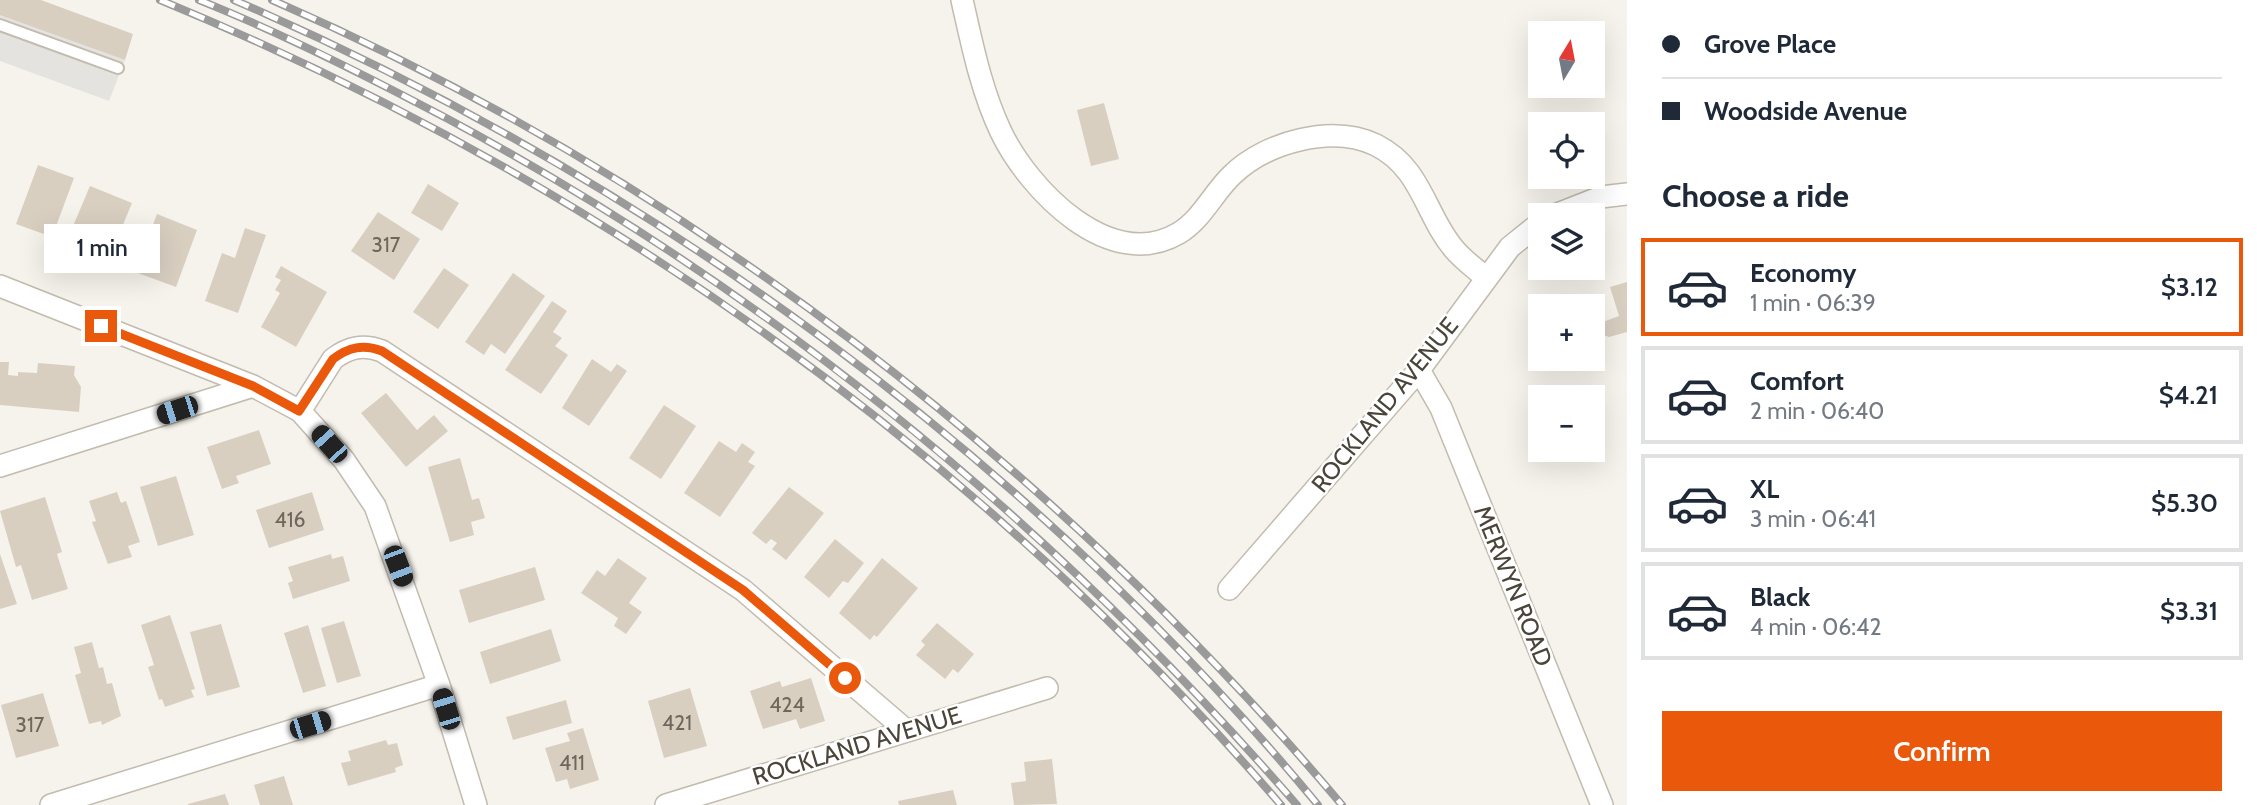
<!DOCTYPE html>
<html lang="en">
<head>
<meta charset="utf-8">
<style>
	:root { --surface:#fff; --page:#f6f6f7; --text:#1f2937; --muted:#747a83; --line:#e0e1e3; --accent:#ea580c }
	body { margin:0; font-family:Cabin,sans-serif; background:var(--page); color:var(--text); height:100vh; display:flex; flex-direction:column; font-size:26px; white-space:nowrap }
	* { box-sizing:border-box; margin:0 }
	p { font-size:23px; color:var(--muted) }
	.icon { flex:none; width:38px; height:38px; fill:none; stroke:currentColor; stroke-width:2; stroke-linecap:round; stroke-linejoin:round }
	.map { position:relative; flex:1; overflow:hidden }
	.panel { display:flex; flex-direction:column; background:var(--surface); width:630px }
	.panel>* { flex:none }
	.guide { display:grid; align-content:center; height:154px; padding:0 35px; background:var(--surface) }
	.needle { width:46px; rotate:10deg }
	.controls { position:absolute; left:1528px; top:21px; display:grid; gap:14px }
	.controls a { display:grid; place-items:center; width:77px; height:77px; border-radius:0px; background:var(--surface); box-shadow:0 7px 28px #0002; font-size:35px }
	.end { position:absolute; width:32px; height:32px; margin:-16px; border:9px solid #ea580c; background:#fff; box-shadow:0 0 0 4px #fff }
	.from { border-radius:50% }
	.bubble { position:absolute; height:49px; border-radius:0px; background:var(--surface); box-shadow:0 7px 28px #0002; font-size:23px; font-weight:600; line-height:49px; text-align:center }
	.car { position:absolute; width:21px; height:42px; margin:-21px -10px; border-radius:9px; box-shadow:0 0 5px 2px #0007; background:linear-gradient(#222 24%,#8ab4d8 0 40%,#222 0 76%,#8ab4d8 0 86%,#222 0) }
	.guide b { display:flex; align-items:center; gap:24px; height:66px; font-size:26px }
	.guide b+b { border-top:2px solid var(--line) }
	.guide i { width:18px; height:18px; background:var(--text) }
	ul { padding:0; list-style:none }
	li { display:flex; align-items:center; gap:21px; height:98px; margin:0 14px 10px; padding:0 21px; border:4px solid var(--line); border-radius:0px }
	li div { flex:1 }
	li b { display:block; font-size:26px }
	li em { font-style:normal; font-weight:600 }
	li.current { border-color:var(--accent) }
	li>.icon { width:63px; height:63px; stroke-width:1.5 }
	h2 { padding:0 35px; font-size:32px; line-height:84px }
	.action { display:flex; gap:14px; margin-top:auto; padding:14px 35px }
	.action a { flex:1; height:80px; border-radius:0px; background:var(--accent); color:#fff; font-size:28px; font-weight:600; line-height:80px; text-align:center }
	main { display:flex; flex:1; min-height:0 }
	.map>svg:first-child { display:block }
</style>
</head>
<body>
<main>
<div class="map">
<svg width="1627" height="805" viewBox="0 0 1627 805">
	<rect width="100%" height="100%" fill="#f6f3ec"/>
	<path fill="#e5e3e0" d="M0,14L125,60L109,101L0,61Z"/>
	<path fill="#d8cfc1" d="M0,0H41L133,34L125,60L0,15Z
		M1104,103L1119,159L1091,166L1077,110Z
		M38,165L74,178L52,237L16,224Z
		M428,184L459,203L442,231L411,213Z
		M90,186L132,203L107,263L65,245Z
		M378,212L420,239L394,280L351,251Z
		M157,214L197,230L176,287L135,272Z
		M245,228L266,235L238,313L205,301L222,253L235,258Z
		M281,266L327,292L296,347L261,327L280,293L275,290L281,280L275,277Z
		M444,268L469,285L438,329L413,312Z
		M513,273L545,296L505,354L491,344L484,355L465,342Z
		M1627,282V332L1609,337L1603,335L1600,323L1619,316L1610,287Z
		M552,301L567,311L553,332L562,338L555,346L568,355L541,394L505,370Z
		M592,359L611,372L617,364L627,371L589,426L562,408Z
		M0,362H9L8,375L18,376V372L37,373L38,363L75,366L74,375L81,387L79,412L0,405Z
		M386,393L417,430L434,415L448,431L406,467L361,413Z
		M664,405L696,426L661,479L629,458Z
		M259,430L271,464L236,476L239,483L222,489L207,447Z
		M719,441L736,452L742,443L755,452L748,462L755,466L720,517L684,493Z
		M460,458L472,500L479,498L485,518L471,522L474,535L450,542L428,467Z
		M176,476L194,535L158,546L140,487Z
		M789,487L824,513L786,560L772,549L777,543L771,539L766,544L752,533Z
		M117,492L121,503L126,501L140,542L128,546L132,557L108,564L92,522L96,521L89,501Z
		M312,492L324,530L269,548L256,510Z
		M45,497L62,552L57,554L68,589L32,600L21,565L16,567L0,511Z
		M835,539L864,563L848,583L843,581L829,598L804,577Z
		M0,554L17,604L0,609Z
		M331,554L332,559L343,556L350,581L293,599L288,583L293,581L288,567Z
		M618,558L647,578L629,603L642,612L626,634L614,626L618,618L581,593L597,570L605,576Z
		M882,558L918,588L877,637L874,635L870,640L839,613Z
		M535,567L545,600L469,623L459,590Z
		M170,615L195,689L191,690L194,697L165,707L162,699L159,700L148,667L154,665L141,625Z
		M344,621L361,676L337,683L321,628Z
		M937,623L974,654L958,673L953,669L945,679L916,655L925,645L921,641Z
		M221,624L240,687L207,696L190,632Z
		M308,625L326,686L303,693L284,633Z
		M551,629L561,661L490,684L480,652Z
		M92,642L99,668L103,667L107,684L112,683L121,716L102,725L101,721L89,724L75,675L81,673L74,647Z
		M811,678L825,721L800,729L796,719L763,729L750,691L780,681L782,687Z
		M690,688L707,746L664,758L648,701Z
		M43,693L59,746L16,758L1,705Z
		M566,700L572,723L513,740L506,717Z
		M583,728L599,780L570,789L567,779L556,782L545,748L570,741L567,733Z
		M386,740L388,745L397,743L403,765L395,768L396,772L348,786L341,763L351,761L348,751Z
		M1052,759L1057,804L1014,805L1011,783L1026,781L1024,762Z
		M284,776L293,805H260L254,785Z
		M953,790L957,805H899L898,801Z
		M225,794L229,805H188V804Z"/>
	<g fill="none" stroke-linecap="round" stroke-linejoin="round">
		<defs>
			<path id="lane" d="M0,25L118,68"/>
			<path id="street" d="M962,0C972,44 981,90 1001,132C1029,190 1110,274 1179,233C1202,219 1213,193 1232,175C1266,142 1332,124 1376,145C1422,168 1425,215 1454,249C1463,260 1476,269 1486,278
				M1555,215L1601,197L1627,194
				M0,286L253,386L300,411L344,460L375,506L439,685L476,805
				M1419,370L1441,408L1602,805
				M300,411L333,359C349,347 363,344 382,351L743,590L907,731
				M0,466L253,386
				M1229,589L1419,370L1510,247L1540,223
				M51,805L439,685
				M666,805L1047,688"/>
		</defs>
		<use href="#lane" stroke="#c2bbae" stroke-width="14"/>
		<use href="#street" stroke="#c2bbae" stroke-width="24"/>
		<use href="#lane" stroke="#fff" stroke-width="10"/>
		<use href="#street" stroke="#fff" stroke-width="21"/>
		<defs>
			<path id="rail" d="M160,0C594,178 975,450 1281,805
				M199,0C284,34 367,76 448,119C772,293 1056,527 1297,805
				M234,0C649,179 1029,456 1318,805
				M272,0C684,179 1052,462 1342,805"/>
		</defs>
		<use href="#rail" stroke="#9a9a9a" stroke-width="8"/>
		<use href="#rail" stroke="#fff" stroke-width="5" stroke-dasharray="16" stroke-linecap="butt"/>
	</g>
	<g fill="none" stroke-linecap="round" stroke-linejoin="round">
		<path stroke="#ea580c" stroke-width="9" d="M101,326L253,386L299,411L333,359C349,347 363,344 382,351L743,590L845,678"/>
	</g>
	<g text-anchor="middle" stroke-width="5" stroke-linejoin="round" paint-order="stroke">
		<g font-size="21" fill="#6e675b">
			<text x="386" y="252">317</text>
			<text x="290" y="527">416</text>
			<text x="787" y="712">424</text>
			<text x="677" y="730">421</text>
			<text x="30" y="732">317</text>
			<text x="572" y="770">411</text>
		</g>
		<g font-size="24" fill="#4b4439" stroke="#fff">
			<text transform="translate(1385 405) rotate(-51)" y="8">ROCKLAND AVENUE</text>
			<text transform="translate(1513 586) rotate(68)" y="8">MERWYN ROAD</text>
			<text transform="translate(857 746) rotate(-17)" y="8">ROCKLAND AVENUE</text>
		</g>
	</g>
</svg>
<div class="controls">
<a><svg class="needle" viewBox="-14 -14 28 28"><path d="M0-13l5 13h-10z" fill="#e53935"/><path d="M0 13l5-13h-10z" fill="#747a83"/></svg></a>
<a><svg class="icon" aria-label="locate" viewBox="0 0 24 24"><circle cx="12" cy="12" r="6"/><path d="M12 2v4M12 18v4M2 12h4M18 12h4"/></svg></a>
<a><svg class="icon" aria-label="layers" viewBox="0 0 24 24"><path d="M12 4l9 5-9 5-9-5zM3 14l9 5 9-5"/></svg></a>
<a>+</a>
<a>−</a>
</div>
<i class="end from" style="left:845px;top:678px"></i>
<i class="end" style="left:101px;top:326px"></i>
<div class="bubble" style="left:44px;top:224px;width:116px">1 min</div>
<i class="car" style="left:177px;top:410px;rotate:252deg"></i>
<i class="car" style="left:329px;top:444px;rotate:318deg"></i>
<i class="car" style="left:398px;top:566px;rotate:159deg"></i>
<i class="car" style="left:446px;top:709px;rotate:343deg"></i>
<i class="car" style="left:310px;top:725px;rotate:73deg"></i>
</div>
<section class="panel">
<div class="guide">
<b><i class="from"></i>Grove Place</b>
<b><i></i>Woodside Avenue</b>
</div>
<h2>Choose a ride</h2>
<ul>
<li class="current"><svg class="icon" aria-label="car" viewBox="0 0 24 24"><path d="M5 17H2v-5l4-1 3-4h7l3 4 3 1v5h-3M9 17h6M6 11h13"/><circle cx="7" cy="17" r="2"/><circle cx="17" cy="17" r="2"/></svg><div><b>Economy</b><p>1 min · 06:39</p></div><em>$3.12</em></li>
<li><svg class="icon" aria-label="car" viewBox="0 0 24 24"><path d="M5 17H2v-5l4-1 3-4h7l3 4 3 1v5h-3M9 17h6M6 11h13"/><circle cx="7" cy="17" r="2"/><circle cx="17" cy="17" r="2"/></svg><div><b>Comfort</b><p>2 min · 06:40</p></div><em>$4.21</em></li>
<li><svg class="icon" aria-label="car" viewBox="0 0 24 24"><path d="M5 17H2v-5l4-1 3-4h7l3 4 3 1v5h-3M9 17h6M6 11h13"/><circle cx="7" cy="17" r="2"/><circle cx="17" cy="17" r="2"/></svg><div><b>XL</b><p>3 min · 06:41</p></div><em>$5.30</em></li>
<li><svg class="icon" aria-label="car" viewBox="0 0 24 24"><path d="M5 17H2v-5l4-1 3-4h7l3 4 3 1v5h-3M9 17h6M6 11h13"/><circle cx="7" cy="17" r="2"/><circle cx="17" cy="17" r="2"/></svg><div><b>Black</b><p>4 min · 06:42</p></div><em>$3.31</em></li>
</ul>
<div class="action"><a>Confirm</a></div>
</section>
</main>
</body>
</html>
